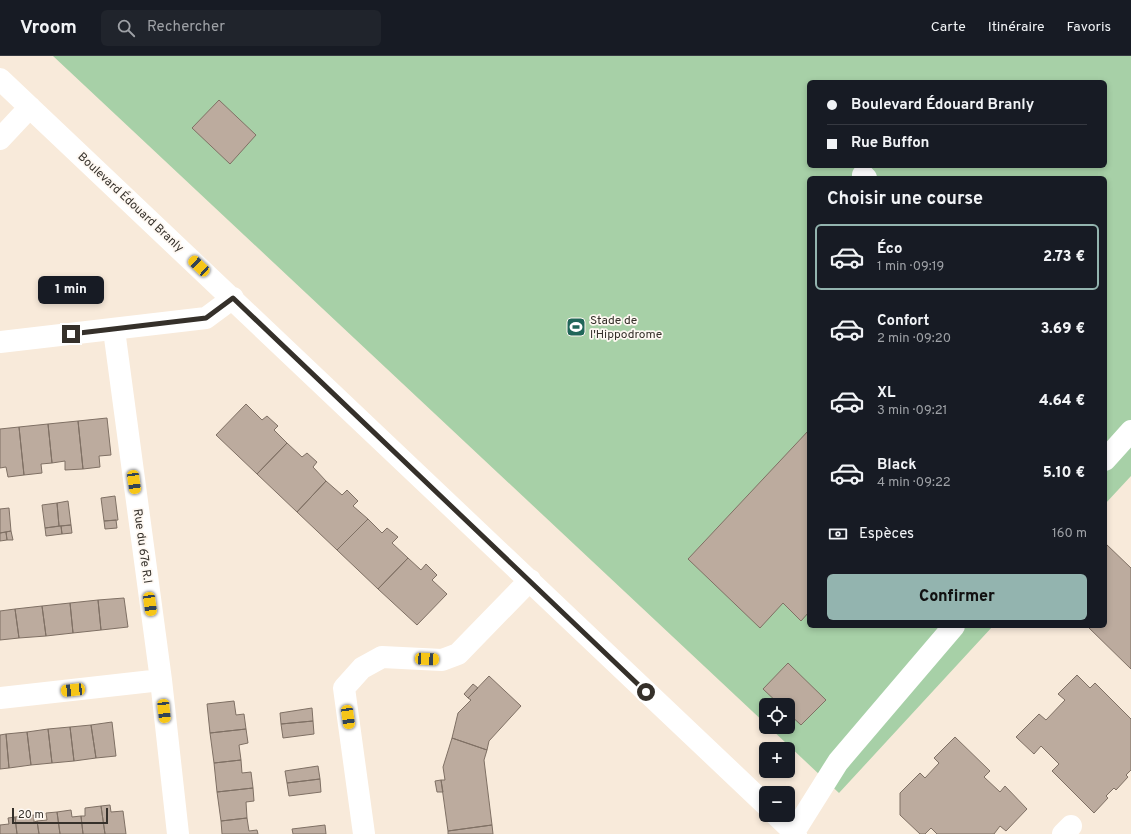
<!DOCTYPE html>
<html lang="fr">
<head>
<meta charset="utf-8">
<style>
	:root { --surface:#171b24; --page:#20242c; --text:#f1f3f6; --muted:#9ea1a6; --line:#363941; --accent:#93b4af }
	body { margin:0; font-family:Overpass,sans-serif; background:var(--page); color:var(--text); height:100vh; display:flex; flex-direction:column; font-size:15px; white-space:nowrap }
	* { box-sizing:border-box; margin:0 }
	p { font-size:13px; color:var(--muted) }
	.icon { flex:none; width:22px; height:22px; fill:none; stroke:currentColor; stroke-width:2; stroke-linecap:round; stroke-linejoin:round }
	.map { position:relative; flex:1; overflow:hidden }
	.drawer { position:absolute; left:807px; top:120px; width:300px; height:452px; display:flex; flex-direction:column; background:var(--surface); border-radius:6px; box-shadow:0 2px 6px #0003 }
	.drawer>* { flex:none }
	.top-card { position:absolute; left:807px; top:24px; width:300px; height:88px; border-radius:6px; box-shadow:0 2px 6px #0003; display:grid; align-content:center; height:88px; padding:0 20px; background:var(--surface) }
	.tools { position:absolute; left:759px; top:642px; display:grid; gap:8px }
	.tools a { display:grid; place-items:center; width:36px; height:36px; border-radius:6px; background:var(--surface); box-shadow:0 2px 6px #0003; font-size:20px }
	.scale { position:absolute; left:12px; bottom:10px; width:96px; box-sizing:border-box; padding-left:4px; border:2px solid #35302a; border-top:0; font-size:11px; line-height:14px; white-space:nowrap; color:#35302a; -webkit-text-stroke:3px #fef8f2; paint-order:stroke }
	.end { position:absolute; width:18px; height:18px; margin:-9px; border:5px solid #35302a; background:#fff; box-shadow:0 0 0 2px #fff }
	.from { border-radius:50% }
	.bubble { position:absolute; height:28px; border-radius:6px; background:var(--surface); box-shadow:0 2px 6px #0003; font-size:13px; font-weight:800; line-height:28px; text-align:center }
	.car { position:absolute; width:12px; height:24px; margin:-12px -6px; border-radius:5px; box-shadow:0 0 3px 1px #0007; background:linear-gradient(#f5c518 24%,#345 0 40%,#f5c518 0 76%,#345 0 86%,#f5c518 0) }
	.top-card b { display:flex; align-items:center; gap:14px; height:38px; font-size:15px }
	.top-card b+b { border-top:1px solid var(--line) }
	.top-card i { width:10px; height:10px; background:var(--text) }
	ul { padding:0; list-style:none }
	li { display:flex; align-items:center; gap:12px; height:66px; margin:0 8px 6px; padding:0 12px; border:2px solid transparent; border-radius:6px }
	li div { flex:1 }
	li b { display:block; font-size:15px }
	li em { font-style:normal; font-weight:800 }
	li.on { border-color:var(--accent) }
	li>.icon { width:36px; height:36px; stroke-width:1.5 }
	h2 { padding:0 20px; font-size:18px; line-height:48px }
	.pay { display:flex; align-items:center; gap:10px; height:44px; padding:0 20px; font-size:15px }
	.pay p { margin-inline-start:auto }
	.primary-button { display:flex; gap:8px; margin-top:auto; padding:8px 20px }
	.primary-button a { flex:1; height:46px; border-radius:6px; background:var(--accent); color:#111; font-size:16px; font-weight:800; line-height:46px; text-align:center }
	header { display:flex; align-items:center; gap:24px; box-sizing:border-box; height:56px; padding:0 20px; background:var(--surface); border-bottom:1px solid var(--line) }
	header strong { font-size:19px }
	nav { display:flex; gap:22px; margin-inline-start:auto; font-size:14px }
	.search { width:280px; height:36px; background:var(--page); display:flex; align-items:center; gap:10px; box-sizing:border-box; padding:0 14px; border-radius:6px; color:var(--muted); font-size:15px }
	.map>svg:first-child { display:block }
</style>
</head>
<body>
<header>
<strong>Vroom</strong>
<div class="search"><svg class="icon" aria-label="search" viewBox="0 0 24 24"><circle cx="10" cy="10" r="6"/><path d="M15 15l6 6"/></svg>Rechercher</div>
<nav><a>Carte</a><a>Itinéraire</a><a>Favoris</a></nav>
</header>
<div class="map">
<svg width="1131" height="778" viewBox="0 0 1131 778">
	<rect width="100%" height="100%" fill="#f8eada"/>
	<path fill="#a7d0a7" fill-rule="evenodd" d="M53,0H1131V420L1105,448V122H809V570H993L839,737L769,671H788V649H766V668ZM809,26H1105V110H809Z"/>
	<path fill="#bcab9e" stroke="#7f7064" d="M219,44L256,79L230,108L192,72Z
		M246,348L262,364L267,360L278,370L274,374L287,387L257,418L216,379Z
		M107,362L111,399L99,400L100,411L83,413L78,365Z
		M78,365L83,413L65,414V405L52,407L48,368Z
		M48,368L52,407L41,408L42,417L24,419L19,371Z
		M19,371L24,419L8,421L6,411L0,412V373Z
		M809,374V556L801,565L783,547L760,572L688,503Z
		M287,387L302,401L307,397L317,406L313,411L326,425L297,456L257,418Z
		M326,425L342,439L347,434L358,445L353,450L368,463L337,494L297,456Z
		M115,440L118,464L104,465L101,442Z
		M68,445L71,469L59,470L57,447Z
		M57,447L59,470L45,472L42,449Z
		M9,452L11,475L0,477V453Z
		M368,463L382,477L387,472L398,481L392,487L408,502L378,533L337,494Z
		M116,464L117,472L105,473L104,465Z
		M71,469L72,477L62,478L61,470Z
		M61,470L62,478L46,480L45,472Z
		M11,475L13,484H7L6,476Z
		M6,476L7,484L0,485V477Z
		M1105,487L1131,512V613L1087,570H1105Z
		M408,502L421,514L426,508L437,519L432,524L447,538L417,569L378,533Z
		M124,542L128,571L101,574L98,544Z
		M98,544L101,574L73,577L70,547Z
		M70,547L73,577L46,580L42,550Z
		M42,550L46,580L19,582L15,553Z
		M15,553L19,582L0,584V555Z
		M788,607L826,644L801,669L788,657V649H780L763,633Z
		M1077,619L1090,632L1095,627L1131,663V714L1126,719L1128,721L1116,734L1114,732L1106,740L1108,742L1094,757L1052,715L1059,708L1041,690L1034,698L1016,681L1039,658L1046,664L1065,644L1058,638Z
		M489,620L521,650L489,685L487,694L452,682L458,657L471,644L468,642Z
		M473,628L478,632L468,642L464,638Z
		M234,645L236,659L244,658L246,673L210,677L207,648Z
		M312,652L313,665L281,668L280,657Z
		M313,665L314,678L283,682L281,668Z
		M112,666L116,700L96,702L91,669Z
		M91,669L96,702L74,705L70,671Z
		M70,671L74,705L52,707L48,673Z
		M48,673L52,707L31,709L27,676Z
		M246,673L248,687L239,689L241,704L214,707L210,677Z
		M27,676L31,709L9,712L6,678Z
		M6,678L9,712L0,713V679Z
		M955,681L990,715L984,721L1000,736L1005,730L1027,753L1006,775L1000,770L994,778H937L931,772L925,778H920L900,759V737L920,717L925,722L939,707L934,702Z
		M452,682L487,694L484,704L492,769L448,775L441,724H445L443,711Z
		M241,704L242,717L251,716L253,732L217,736L214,707Z
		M318,710L320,723L287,727L285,715Z
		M320,723L321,736L289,740L287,727Z
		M441,724L443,736H437L435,725Z
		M253,732L254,745L246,746L247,762L221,765L217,736Z
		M110,749L111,756L123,755L126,778H105L101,750Z
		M101,750L105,778H83L81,760H85V752Z
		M71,754L72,761L81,760L83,778H60L57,756Z
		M57,756L60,778H39L37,765L47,764L46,757Z
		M34,759V766L37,765L39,778H17L15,761Z
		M15,761L17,778H0V769L9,768L8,762Z
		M247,762L249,775L257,774L258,778H222L221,765Z
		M325,769L326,778H293L292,773Z
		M492,769L493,778H448V775Z"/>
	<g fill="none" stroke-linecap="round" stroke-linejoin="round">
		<path stroke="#fff" stroke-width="22" d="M0,23L766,749
			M0,83L30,51
			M863,119L866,122
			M114,274L161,624L178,778
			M0,286L206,262L233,242
			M1105,404L1131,375
			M0,642L161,624
			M776,759L796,778
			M794,776L838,706L954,570
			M364,778L344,632L362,612L382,601L442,604L458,598L530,524
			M1063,778L1071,770"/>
	</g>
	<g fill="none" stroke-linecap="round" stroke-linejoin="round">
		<path stroke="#35302a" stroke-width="5" d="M71,278L206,262L233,242L646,636"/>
	</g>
	<defs>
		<symbol id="stadium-square" viewBox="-11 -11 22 22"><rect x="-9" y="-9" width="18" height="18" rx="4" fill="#206659" stroke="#fef8f2"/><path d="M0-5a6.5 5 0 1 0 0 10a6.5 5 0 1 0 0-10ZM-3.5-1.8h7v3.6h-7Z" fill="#fff"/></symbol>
	</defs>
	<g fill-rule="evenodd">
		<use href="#stadium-square" x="565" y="260" width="22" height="22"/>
	</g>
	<g text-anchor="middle" stroke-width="3.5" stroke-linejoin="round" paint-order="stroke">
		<g font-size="12" fill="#35302a" stroke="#fef8f2">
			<text transform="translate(131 146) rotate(43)" y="4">Boulevard Édouard Branly</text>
			<text transform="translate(143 490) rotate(82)" y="4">Rue du 67e R.I</text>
		</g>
		<g font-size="12" fill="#35302a" stroke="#fef8f2" text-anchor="start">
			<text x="590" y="268">Stade de<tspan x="590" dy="14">l'Hippodrome</tspan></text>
		</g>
	</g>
</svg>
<div class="tools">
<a><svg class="icon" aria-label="locate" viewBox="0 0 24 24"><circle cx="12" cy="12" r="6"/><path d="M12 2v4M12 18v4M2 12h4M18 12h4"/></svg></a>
<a>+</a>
<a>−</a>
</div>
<div class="scale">20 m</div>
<i class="end from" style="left:646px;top:636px"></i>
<i class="end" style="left:71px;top:278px"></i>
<div class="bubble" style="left:38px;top:220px;width:66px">1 min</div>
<i class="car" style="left:199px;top:210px;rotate:313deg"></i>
<i class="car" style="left:134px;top:426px;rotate:172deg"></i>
<i class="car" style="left:150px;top:548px;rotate:172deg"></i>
<i class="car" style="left:427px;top:603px;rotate:93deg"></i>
<i class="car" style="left:73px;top:634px;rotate:264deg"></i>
<i class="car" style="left:164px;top:655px;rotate:174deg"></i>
<i class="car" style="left:348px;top:661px;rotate:172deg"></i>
<div class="top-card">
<b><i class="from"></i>Boulevard Édouard Branly</b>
<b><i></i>Rue Buffon</b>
</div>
<section class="drawer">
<h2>Choisir une course</h2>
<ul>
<li class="on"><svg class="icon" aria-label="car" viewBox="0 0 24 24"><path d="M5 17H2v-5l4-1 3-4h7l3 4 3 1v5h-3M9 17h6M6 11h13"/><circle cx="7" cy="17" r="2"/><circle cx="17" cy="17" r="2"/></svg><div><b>Éco</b><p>1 min · 09:19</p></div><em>2.73 €</em></li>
<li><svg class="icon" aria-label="car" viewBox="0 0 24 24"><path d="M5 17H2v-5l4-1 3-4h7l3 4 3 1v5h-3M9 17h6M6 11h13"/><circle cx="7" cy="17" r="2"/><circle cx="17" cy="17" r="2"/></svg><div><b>Confort</b><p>2 min · 09:20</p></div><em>3.69 €</em></li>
<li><svg class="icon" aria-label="car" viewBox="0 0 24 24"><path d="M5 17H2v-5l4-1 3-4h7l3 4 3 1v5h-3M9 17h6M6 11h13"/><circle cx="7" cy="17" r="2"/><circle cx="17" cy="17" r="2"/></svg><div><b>XL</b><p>3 min · 09:21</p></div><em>4.64 €</em></li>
<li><svg class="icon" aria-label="car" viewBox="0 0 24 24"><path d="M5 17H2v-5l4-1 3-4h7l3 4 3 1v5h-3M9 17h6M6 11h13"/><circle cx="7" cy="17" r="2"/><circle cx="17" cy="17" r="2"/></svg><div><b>Black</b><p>4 min · 09:22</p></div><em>5.10 €</em></li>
</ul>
<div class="pay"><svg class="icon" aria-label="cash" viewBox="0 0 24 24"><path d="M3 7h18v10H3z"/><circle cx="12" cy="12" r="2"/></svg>Espèces<p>160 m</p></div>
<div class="primary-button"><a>Confirmer</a></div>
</section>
</div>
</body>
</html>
